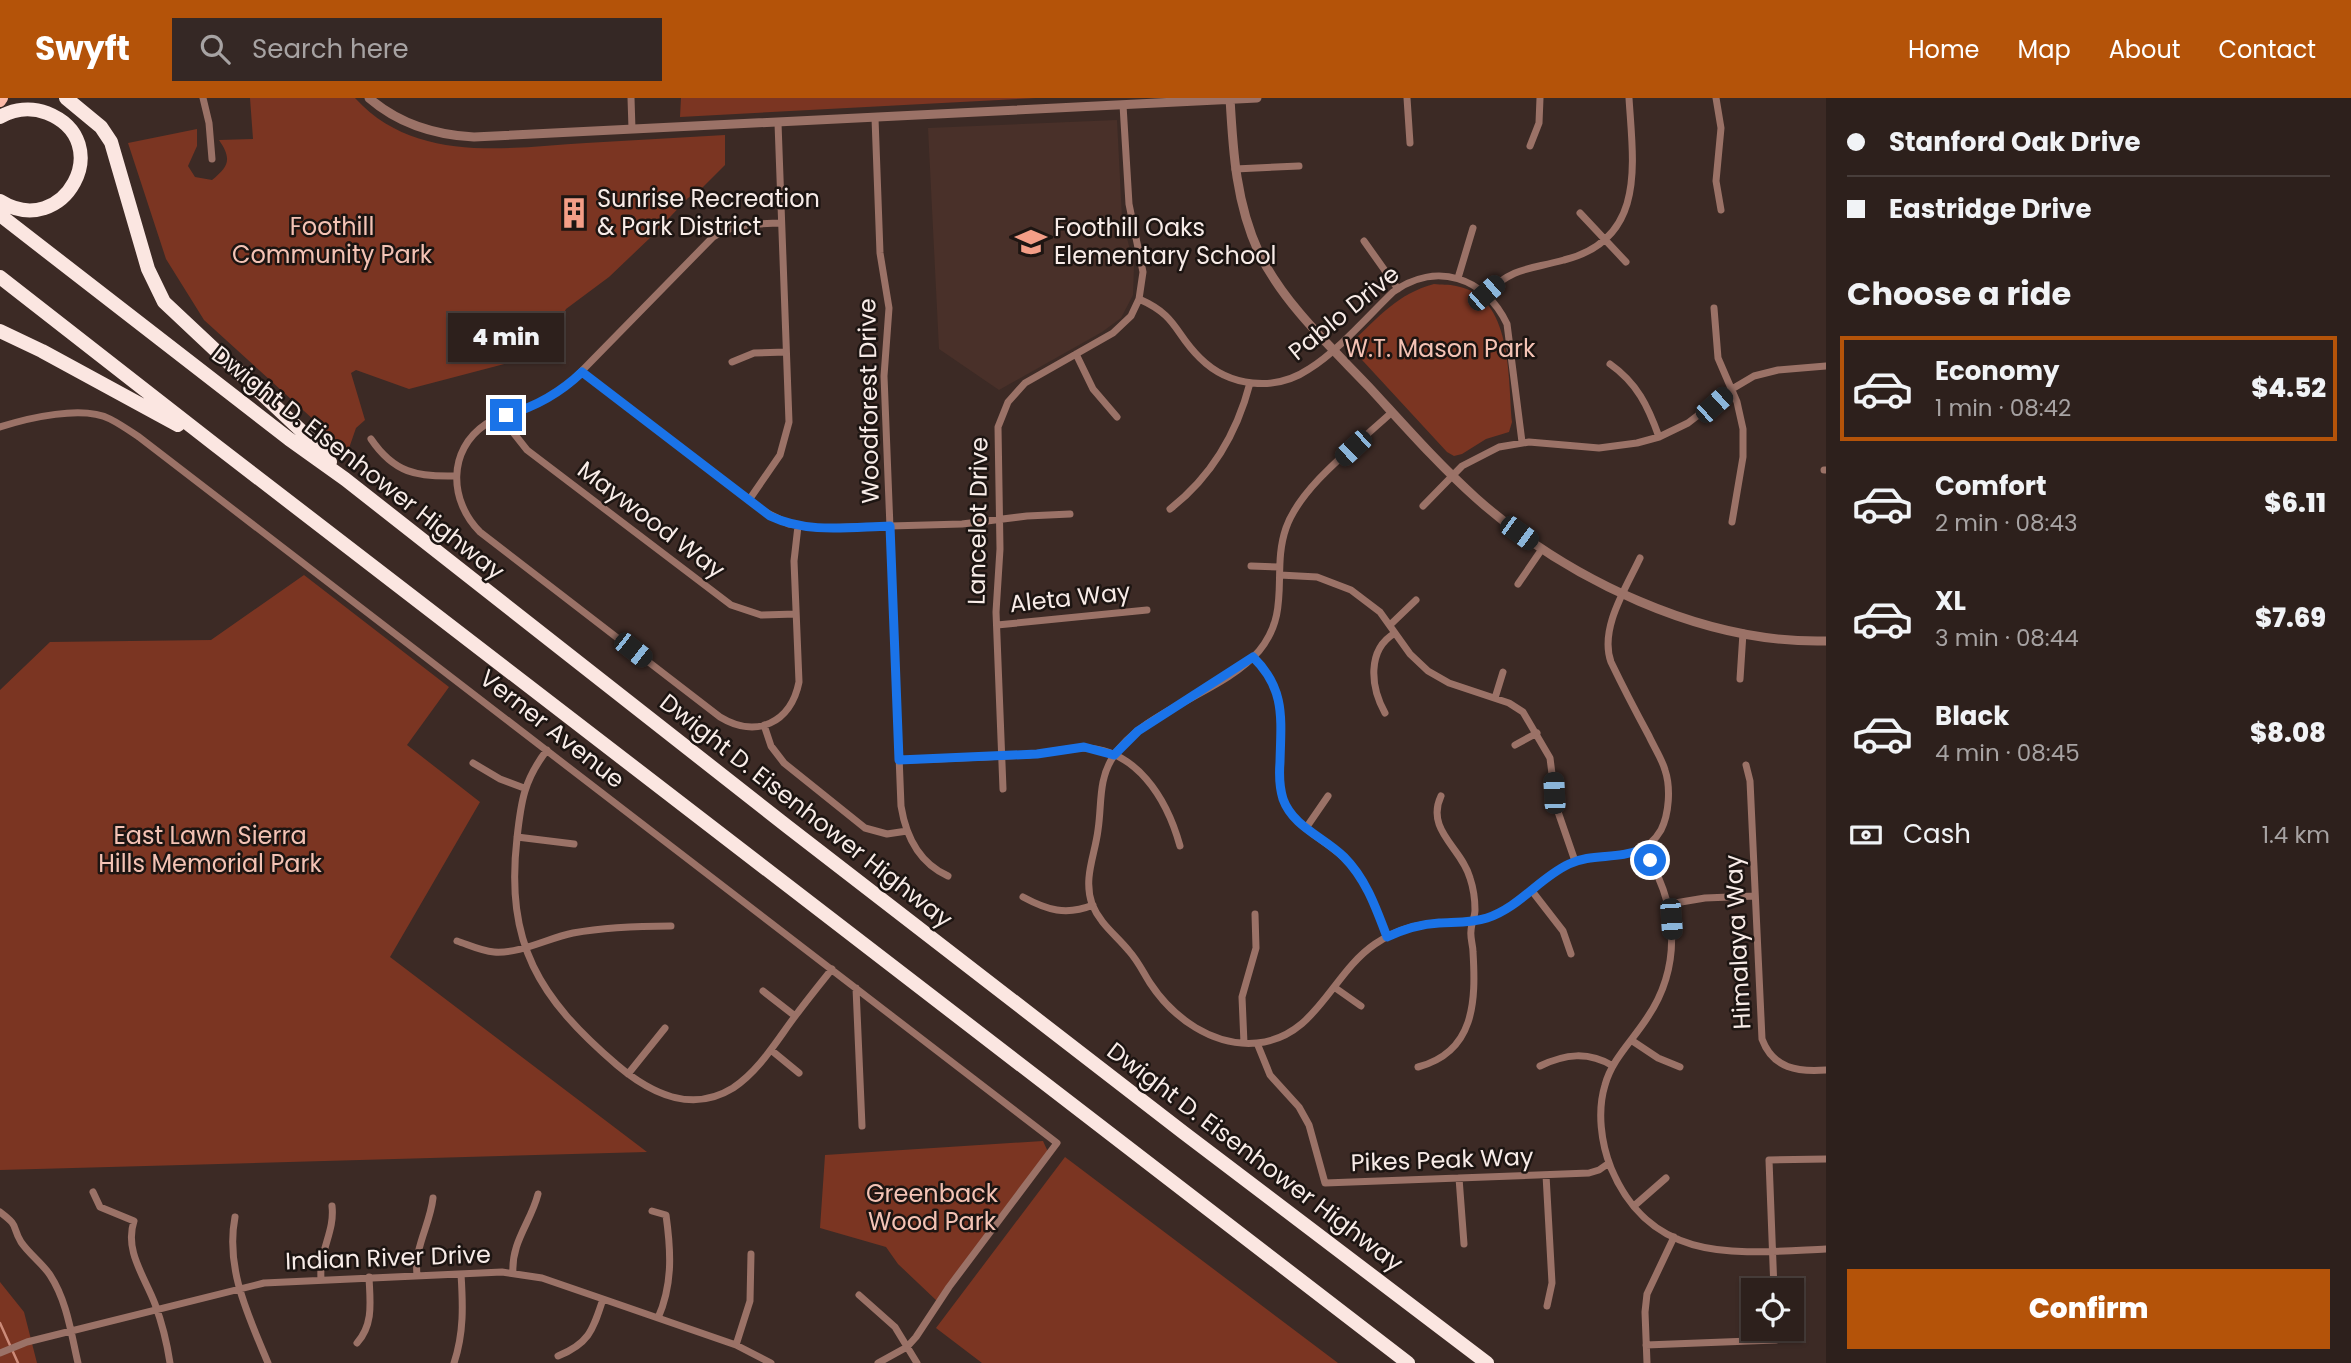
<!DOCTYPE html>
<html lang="en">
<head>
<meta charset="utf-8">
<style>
	:root { --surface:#2d201c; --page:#352825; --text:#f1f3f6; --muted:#a7a3a3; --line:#483e3b; --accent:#b45309 }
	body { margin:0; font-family:Poppins,sans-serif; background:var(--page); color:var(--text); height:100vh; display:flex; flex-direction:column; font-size:26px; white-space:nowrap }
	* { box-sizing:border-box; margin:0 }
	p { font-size:23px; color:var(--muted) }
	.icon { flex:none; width:38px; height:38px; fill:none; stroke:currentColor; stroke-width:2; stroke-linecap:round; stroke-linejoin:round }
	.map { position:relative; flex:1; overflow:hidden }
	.side { display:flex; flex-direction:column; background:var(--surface); width:525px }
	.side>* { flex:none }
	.guide { display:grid; align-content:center; height:154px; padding:0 21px; background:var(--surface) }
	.fabs { position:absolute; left:1741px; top:1180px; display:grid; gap:14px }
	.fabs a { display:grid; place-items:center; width:63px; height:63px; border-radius:0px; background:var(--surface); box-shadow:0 2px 5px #0004,0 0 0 2px var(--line); font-size:35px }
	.end { position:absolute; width:32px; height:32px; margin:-16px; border:9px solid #1a73e8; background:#fff; box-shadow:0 0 0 4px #fff }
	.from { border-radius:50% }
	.bubble { position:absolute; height:49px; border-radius:0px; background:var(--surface); box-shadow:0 2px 5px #0004,0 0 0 2px var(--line); font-size:23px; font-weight:800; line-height:49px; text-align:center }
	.car { position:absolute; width:21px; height:42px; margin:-21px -10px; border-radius:9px; box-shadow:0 0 5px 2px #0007; background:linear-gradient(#222 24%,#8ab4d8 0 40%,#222 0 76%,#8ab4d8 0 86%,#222 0) }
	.guide b { display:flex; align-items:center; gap:24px; height:66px; font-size:26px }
	.guide b+b { border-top:2px solid var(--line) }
	.guide i { width:18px; height:18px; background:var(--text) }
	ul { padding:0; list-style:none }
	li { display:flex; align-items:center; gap:21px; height:105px; margin:0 14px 10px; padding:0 7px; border:4px solid transparent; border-radius:0px }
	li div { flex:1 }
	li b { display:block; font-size:26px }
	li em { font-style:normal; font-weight:800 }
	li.selected { border-color:var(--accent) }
	li>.icon { width:63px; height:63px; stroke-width:1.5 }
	h2 { padding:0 21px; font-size:32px; line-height:84px }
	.pay { display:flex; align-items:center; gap:18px; height:77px; padding:0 21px; font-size:26px }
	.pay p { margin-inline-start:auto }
	.cta { display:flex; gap:14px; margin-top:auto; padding:14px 21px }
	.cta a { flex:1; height:80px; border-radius:0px; background:var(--accent); color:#fff; font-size:28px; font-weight:800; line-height:80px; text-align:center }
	header { display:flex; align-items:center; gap:42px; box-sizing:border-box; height:98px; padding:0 35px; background:var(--accent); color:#fff }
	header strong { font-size:33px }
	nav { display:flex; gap:38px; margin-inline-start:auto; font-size:24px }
	.search { width:490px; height:63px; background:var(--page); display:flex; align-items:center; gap:18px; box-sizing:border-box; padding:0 24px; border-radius:0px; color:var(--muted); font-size:26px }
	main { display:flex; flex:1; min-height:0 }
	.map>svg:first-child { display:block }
</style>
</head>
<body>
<header>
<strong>Swyft</strong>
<div class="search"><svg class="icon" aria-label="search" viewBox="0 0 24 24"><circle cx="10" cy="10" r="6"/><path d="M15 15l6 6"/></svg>Search here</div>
<nav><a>Home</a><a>Map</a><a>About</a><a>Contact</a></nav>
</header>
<main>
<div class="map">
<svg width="1826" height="1265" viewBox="0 0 1826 1265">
	<rect width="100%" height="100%" fill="#3c2a25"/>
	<path fill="#493029" d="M1117,22L1122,120L1134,168L1133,197L1121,220L1102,234L999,292L939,251L928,30Z"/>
	<path fill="#7b3522" d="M250,0H355C415,66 507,50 586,45C632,42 679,40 725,37V67L701,91L688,100L652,138L609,179L566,211L552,238L523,261L409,291L356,272L351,275L365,322L356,330L348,353L204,222L166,161L128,45L197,31V48L188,68L195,79L212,82C229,68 232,61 219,42L253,41Z
		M681,0H1036L680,19Z
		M1434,186C1441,187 1449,186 1456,188C1513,198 1508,280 1512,324L1509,334L1486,341L1462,356L1454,358L1447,354L1351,250L1352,244C1379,219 1397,196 1434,186Z
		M304,477L449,589L407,647L480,704L390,859L647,1054L0,1072V592L50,544L211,542Z
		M1043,1043L1049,1056L937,1203L898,1166L886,1149L820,1130L825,1057Z
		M1065,1059L1338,1265H982L936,1230Z
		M0,1184L24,1214L37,1265H0Z"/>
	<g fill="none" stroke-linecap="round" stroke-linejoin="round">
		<path stroke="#cc8b79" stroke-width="2.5" d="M0,1225L18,1265"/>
		<path stroke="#9b7267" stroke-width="7" d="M203,0L209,25L212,61
			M631,0L632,31
			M1407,0L1410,45
			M1716,0L1721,30L1716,83L1721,112
			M875,20L880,155L889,210L884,278L901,708C906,739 919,765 948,778
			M1530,48L1539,25L1540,0
			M1235,71L1299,68
			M1580,115L1626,164
			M781,125C757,126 734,125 713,139L569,286C555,296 542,304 526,310C513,316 498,318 486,326C447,352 449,403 480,434L720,619C756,641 791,625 799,584L794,463L798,428
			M1364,143L1398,191
			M1458,180L1473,130
			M1486,195C1516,168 1528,172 1564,162C1647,141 1633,65 1629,0
			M1139,201C1178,218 1174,235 1200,260C1229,289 1275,294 1309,271C1338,253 1368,218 1393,194C1436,163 1485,179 1507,226L1522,344
			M1714,210L1718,260L1737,304L1743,331V359L1732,424
			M1076,256L1093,291L1117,319
			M732,264L754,255L786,254
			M1610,266C1637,285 1648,308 1659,339
			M582,274L765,414L789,426L818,430L962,426L1027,418L1070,416
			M1392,314C1359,345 1301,387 1286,430C1271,473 1292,513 1259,553C1223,595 1144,611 1113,659C1098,682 1102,706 1098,732C1095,757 1083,780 1092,806C1100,826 1116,837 1129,853C1138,863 1143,874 1150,885C1173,920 1213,949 1257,945C1317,939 1331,876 1375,846C1394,833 1416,826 1439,825C1454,824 1469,825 1484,821C1519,811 1540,778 1573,764C1604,752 1641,767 1661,732C1669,716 1671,690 1665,672C1662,661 1654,649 1649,638C1636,614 1623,589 1611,564C1599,531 1626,490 1640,460
			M506,317L512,333L527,352L731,507L761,517L796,516
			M0,329C28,320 83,307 110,321C120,326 130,333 139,339L1057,1045L949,1189L916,1239L907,1249L878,1265
			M371,341C394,375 417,379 455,378
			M1824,372H1826
			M749,402L780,357L789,324L778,25
			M1423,408L1462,368L1499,349L1529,344L1599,350L1637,345L1659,339L1688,325L1732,291L1754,278L1778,272L1826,268
			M1170,411C1211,379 1237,335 1250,285
			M1251,468L1279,469
			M1280,477L1317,479L1351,492L1380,514L1410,556L1428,573L1449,585L1509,605L1523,614L1550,660L1556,708L1575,763
			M1518,486L1542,451
			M997,527L1147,512
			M1390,527L1416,502
			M1253,559C1286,591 1281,621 1280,664C1279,677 1279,688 1283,701C1294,732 1331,743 1351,767C1369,788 1377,814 1387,839
			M1740,581L1743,535
			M1495,600L1503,574
			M1385,615C1371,590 1366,552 1395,535
			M764,627L771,648L784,665L865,730L887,736L907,733
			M1515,647L1537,635
			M547,652C524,682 521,703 517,740C505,846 539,900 617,967C650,995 691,1016 733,990C760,972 777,942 796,917C807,902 820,886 832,871
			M899,662C942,661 985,659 1028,657C1046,656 1063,650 1081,650C1136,649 1167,701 1180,748
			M473,665L500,681L524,690
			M1746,667L1750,683L1762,941C1773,971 1798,974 1826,972
			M1003,691L996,514L1000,451L998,329L1008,304L1025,285L1113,235L1131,218L1139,201L1143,174L1129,106L1123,7
			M1306,730L1328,698
			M517,739L574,746
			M1642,751C1678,802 1683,867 1647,920C1633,942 1612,961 1605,987C1597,1013 1601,1045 1611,1070C1652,1168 1739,1155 1826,1151
			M1532,793L1563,833L1571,856
			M1023,799C1047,812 1066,818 1093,807
			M1669,806L1705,800L1755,798
			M457,843C469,847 481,853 494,854C520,856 548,840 573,835C606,829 639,828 671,828
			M1334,889L1361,908
			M856,890L862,1028
			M763,893L795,918
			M1631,942L1658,960L1680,969
			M1244,945L1242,899L1256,850L1255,816
			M1257,945L1270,977L1299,1009L1309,1027L1325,1085L1589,1075L1599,1072L1609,1065
			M771,952L799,975
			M1540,968C1565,956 1588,953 1613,968
			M1418,969C1475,954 1476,903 1473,854C1473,847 1470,840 1471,833C1471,826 1475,819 1475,812C1475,802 1473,789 1470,780C1462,750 1425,732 1441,698
			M628,976L665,930
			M1546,1077L1552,1185L1547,1208
			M1459,1080L1464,1146
			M93,1094L100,1109L134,1123C124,1153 145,1179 155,1206C162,1225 167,1245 170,1265
			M1634,1108L1666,1080
			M652,1113L666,1117C671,1153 673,1186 658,1220
			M0,1114C20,1129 11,1127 21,1144C29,1156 42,1165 50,1177C67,1203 71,1235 78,1265
			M235,1119C225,1171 249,1219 268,1265
			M513,1175C511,1144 531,1124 538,1096
			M417,1177C414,1149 430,1127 433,1100
			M321,1181C319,1152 335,1134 332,1108
			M1774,1192L1769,1062L1826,1061
			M859,1197L895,1229L917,1265
			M357,1245C374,1226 370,1203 369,1179
			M736,1247L750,1203L751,1156
			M1646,1247L1776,1242V1230
			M0,1255L27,1244L264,1185L502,1174L542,1180L603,1201L736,1247L771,1265
			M558,1258C590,1245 593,1231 603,1201
			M454,1265C464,1235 463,1207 461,1176
			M1647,1265L1645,1214L1647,1196L1674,1139"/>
		<path stroke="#9b7267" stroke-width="9" d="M369,0C399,26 435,37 474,39L1257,0
			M1230,0C1233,54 1236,105 1259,155C1285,207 1330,248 1369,289C1404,327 1438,366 1476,400C1567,481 1702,546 1826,543"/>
		<path stroke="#fcbaa8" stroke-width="12" d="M0,3L2,0"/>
		<path stroke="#fbe6e1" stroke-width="14" d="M66,0L101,29L111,44L148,171L164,204L309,340L330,364
			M0,19C14,11 31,9 47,15C118,43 64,143 0,103
			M0,117L289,341L345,381L788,729L1184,1035L1487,1265
			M0,179L214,346L1408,1265
			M0,233L42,253L178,327"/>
	</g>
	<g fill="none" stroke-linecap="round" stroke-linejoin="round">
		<path stroke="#1a73e8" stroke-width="9" d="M506,317C536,309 560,295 582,274L770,418C808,436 850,429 890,428L899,662L1037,656L1084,649L1114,657L1138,633L1253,559C1286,591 1281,621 1280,664C1279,677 1279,688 1283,701C1293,729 1324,739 1344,759C1366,781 1376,810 1387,839C1404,831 1420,826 1439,825C1455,824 1472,825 1487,820C1520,809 1539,780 1569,766C1592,755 1618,762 1642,751L1650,762"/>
	</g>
	<defs>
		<symbol id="building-bare" viewBox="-9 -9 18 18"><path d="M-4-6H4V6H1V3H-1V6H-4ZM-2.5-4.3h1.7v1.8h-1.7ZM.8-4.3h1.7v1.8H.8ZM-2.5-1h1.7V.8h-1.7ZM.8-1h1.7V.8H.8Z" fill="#f49e87" stroke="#1d1512" stroke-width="2.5" paint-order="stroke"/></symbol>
		<symbol id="school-bare" viewBox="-9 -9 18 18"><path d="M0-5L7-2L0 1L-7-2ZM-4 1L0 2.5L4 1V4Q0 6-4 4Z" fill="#f49e87" stroke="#1d1512" stroke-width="2.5" paint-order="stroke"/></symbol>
	</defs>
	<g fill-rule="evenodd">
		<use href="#building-bare" x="552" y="93" width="44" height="44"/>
		<use href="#school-bare" x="1009" y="122" width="44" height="44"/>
	</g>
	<g text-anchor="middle" stroke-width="5" stroke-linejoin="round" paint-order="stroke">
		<g font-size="24" fill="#f8ece8" stroke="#1d1512" text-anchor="start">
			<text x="597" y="109">Sunrise Recreation<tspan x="597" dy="28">&amp; Park District</tspan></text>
			<text x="1054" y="138">Foothill Oaks<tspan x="1054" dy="28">Elementary School</tspan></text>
		</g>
		<g font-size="24" fill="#f4c3b5" stroke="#1d1512">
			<text x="332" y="137">Foothill<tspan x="332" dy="28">Community Park</tspan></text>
			<text x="1440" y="259">W.T. Mason Park</text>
			<text x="210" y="746">East Lawn Sierra<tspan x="210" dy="28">Hills Memorial Park</tspan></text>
			<text x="932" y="1104">Greenback<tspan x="932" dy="28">Wood Park</tspan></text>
		</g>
		<g font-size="24" fill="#f8ece8" stroke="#1d1512">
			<text transform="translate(1344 215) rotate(-39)" y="8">Pablo Drive</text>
			<text transform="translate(869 303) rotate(-91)" y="8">Woodforest Drive</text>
			<text transform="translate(358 365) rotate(38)" y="8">Dwight D. Eisenhower Highway</text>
			<text transform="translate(651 422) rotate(37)" y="8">Maywood Way</text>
			<text transform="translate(978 423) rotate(-89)" y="8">Lancelot Drive</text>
			<text transform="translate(1070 500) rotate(-6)" y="8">Aleta Way</text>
			<text transform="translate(552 631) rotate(38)" y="8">Verner Avenue</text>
			<text transform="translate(806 713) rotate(38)" y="8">Dwight D. Eisenhower Highway</text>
			<text transform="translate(1738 844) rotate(-93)" y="8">Himalaya Way</text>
			<text transform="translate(1255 1059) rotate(37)" y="8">Dwight D. Eisenhower Highway</text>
			<text transform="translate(1442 1062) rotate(-2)" y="8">Pikes Peak Way</text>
			<text transform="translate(388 1160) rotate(-2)" y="8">Indian River Drive</text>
		</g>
	</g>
</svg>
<div class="fabs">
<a><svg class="icon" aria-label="locate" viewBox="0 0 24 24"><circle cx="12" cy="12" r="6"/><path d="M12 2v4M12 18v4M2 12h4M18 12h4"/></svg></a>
</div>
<i class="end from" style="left:1650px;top:762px"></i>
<i class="end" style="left:506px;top:317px"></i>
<div class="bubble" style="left:448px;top:215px;width:116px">4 min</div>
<i class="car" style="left:1486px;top:195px;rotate:49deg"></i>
<i class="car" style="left:1714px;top:307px;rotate:48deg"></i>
<i class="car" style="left:1353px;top:350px;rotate:227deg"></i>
<i class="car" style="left:1519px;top:435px;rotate:126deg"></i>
<i class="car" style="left:633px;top:552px;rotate:128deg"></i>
<i class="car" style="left:1554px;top:695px;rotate:357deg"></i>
<i class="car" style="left:1671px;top:821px;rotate:176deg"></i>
</div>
<section class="side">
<div class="guide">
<b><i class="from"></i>Stanford Oak Drive</b>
<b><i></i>Eastridge Drive</b>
</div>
<h2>Choose a ride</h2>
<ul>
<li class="selected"><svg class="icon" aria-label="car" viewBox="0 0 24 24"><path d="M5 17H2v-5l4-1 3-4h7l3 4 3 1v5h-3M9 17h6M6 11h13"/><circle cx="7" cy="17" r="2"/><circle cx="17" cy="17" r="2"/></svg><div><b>Economy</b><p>1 min · 08:42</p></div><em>$4.52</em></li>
<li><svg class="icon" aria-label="car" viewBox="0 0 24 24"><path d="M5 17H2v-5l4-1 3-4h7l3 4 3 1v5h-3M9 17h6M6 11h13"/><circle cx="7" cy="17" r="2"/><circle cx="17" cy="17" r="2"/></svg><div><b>Comfort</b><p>2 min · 08:43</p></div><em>$6.11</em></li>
<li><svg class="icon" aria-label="car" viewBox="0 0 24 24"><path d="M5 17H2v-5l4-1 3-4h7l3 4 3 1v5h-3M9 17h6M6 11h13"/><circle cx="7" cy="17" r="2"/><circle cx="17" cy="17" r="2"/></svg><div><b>XL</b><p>3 min · 08:44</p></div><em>$7.69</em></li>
<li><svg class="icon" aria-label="car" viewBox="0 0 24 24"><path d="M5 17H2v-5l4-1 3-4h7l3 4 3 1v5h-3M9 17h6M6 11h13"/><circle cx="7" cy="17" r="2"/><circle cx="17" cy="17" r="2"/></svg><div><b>Black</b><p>4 min · 08:45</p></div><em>$8.08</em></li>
</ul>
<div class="pay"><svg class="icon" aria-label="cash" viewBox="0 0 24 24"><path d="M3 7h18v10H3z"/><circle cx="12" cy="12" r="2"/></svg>Cash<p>1.4 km</p></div>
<div class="cta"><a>Confirm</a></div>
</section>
</main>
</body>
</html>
